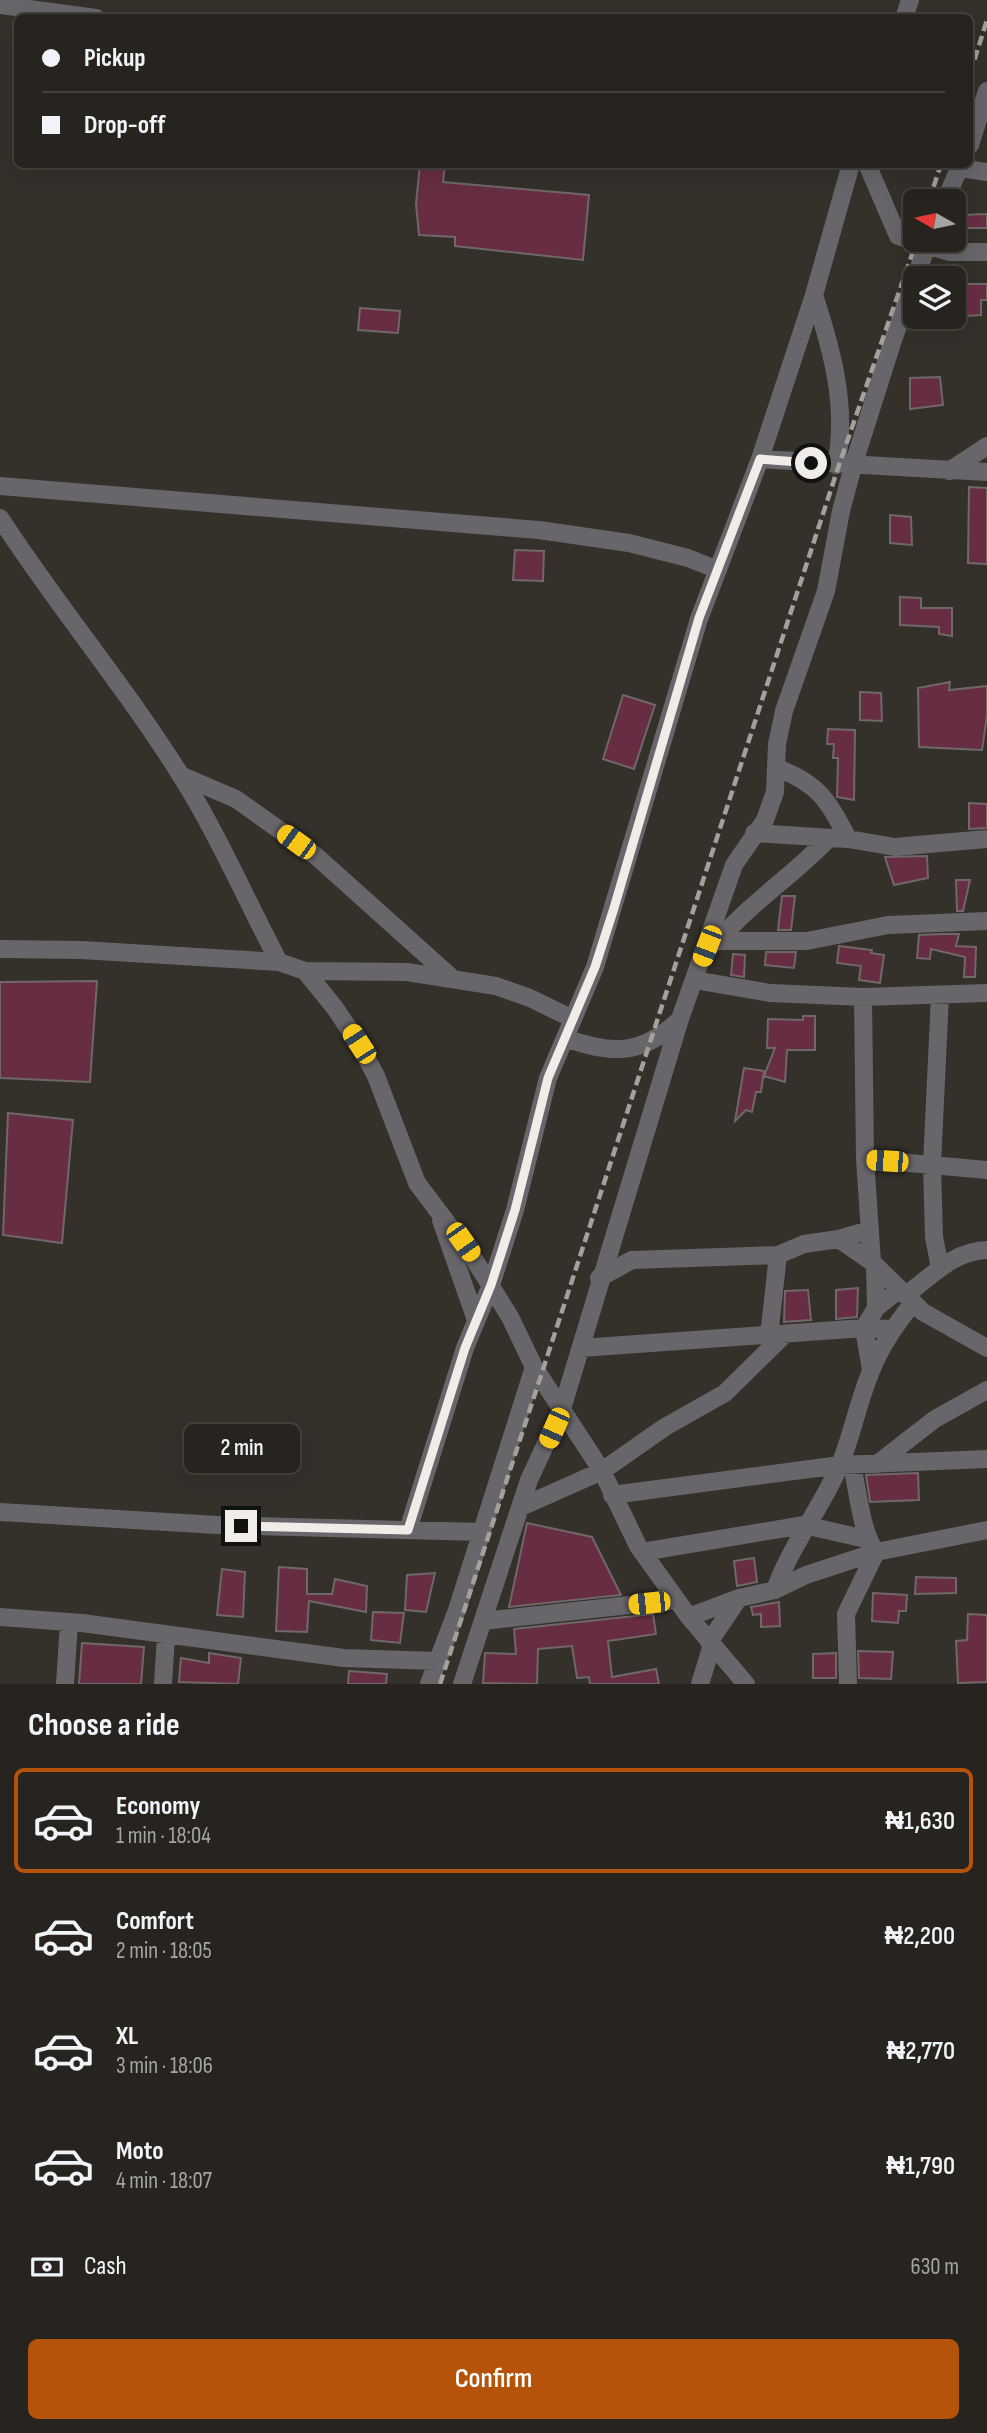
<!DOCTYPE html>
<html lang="en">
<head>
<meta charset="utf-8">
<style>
	:root { --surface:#272420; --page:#33302d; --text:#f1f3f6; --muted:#a4a4a5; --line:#43413e; --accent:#b45309 }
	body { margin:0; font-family:"Sofia Sans Condensed",sans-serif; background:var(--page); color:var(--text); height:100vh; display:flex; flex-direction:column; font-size:26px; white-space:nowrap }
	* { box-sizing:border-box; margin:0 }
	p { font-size:23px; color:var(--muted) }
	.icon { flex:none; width:38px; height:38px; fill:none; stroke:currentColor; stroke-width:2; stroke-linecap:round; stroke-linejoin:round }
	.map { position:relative; height:1684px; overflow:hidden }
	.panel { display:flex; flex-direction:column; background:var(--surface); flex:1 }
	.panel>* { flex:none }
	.top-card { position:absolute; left:14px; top:14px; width:959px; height:154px; border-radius:10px; box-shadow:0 7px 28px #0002,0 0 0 2px var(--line); display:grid; align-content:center; height:154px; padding:0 28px; background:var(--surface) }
	.needle { width:46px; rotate:279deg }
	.buttons { position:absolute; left:903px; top:189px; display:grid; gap:14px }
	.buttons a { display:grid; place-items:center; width:63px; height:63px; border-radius:10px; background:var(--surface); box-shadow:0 7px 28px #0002,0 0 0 2px var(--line); font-size:35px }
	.end { position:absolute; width:32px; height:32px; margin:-16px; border:9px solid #f0ede9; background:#111; box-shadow:0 0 0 4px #111 }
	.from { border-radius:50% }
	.bubble { position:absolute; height:49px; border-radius:10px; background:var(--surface); box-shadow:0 7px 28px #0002,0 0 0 2px var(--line); font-size:23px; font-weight:600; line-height:49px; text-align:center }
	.car { position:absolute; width:21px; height:42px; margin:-21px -10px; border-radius:9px; box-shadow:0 0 5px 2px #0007; background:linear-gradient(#f5c518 24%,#345 0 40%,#f5c518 0 76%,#345 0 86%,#f5c518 0) }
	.top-card b { display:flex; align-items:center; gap:24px; height:66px; font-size:26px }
	.top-card b+b { border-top:2px solid var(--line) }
	.top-card i { width:18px; height:18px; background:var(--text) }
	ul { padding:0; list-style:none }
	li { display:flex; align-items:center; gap:21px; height:105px; margin:0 14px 10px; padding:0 14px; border:4px solid transparent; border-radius:10px }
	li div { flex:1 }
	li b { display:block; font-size:26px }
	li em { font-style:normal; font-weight:600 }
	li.current { border-color:var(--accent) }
	li>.icon { width:63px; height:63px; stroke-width:1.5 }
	h2 { padding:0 28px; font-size:32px; line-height:84px }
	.pay { display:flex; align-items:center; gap:18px; height:77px; padding:0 28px; font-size:26px }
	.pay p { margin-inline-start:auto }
	.primary-button { display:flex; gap:14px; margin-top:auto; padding:14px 28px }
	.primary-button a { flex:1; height:80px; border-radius:10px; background:var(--accent); color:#fff; font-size:28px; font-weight:600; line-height:80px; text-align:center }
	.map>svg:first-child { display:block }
</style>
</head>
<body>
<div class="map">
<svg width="987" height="1684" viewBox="0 0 987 1684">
	<rect width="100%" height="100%" fill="#34302a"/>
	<path fill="#672e43" stroke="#706769" stroke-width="2" d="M420,164H445L443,182L589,195L583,260L455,246V237L419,235L416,204Z
		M987,214V228H964V215Z
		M964,284H987V300H981V315L966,316Z
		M360,308L400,311L398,333L358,330Z
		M940,377L943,405L910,409V378Z
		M969,487L987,488V564L968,563Z
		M890,515L911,517L912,545L890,543Z
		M515,550L544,551L543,581L513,580Z
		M900,597L921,598V608H952V636L939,634V627L900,625Z
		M950,682L949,690L987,686V716L982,750L919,747L918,688Z
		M860,692L881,693L882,721L860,720Z
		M623,695L655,705L634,769L603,759Z
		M828,729L855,730L854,800L837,797L838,758H833L834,744H827Z
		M969,803L987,804V828L969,829Z
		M927,856L928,878L894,885L885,857Z
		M956,880H970L963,911H957Z
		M782,896H795L791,930H778Z
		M942,934H959L956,946L976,947L975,977H964L965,957L931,949L930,959L917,958L919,935Z
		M839,946L872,950L871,953L884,955L880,983L859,980L861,966L837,963Z
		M766,952H796L794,968L765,965Z
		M733,954L745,955L744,977L731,975Z
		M97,981L90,1082L0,1078V982Z
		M803,1016H815V1050H787L785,1082L764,1076L775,1048H767L768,1019L803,1020Z
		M744,1068L764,1071L761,1092H756L752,1112L746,1110L735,1121Z
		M8,1113L73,1120L62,1243L3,1235Z
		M858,1288L857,1317L836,1319V1290Z
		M808,1290L811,1320L784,1322L785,1291Z
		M918,1473L919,1500L870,1502L866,1475Z
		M527,1523L592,1537L621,1595L509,1607Z
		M754,1558L757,1582L737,1586L734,1561Z
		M279,1567L307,1569V1594H332L335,1579L367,1586L366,1612L309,1601L307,1632L276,1631Z
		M222,1569L245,1572L243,1617L217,1615Z
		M435,1573L426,1612L405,1610L407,1575Z
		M916,1577L956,1578V1593L915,1594Z
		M873,1593L907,1595L906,1611H899L898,1623L872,1621Z
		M779,1602L780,1626L761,1627V1614L753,1615L751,1607Z
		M373,1612L404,1613L400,1643L371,1640Z
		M653,1614L656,1634L608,1641L612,1677L656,1669L659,1684H590L589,1677L577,1678L572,1646L538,1649L537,1684L483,1683L485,1653L516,1654L514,1629Z
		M968,1614L987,1615V1682L958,1683L956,1641L967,1640Z
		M82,1643L144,1647L141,1684H79Z
		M858,1651L893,1652L891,1679L859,1678Z
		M209,1653L241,1658L238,1684L179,1682L181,1658L209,1663Z
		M836,1653V1678H813V1654Z
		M349,1671L387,1674L386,1684H348Z"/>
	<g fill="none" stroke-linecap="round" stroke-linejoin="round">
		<path stroke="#68666a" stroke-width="18" d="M0,5L96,18
			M904,18L910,0
			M970,145L987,91
			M867,164L898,236L949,252H987
			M960,168L987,172
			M945,201L961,164
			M814,295C832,350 848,407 836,465
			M760,459L987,472
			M949,471L987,446
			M0,486L539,530L629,543L688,558L718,570
			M0,518C61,612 134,697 191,792C224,847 249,906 279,962
			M777,768C818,783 829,801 848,839
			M180,775L236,799L316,856L452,978
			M754,833L848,839L895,847L987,839
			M718,941H807L888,925L987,921
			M710,945L718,941C751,902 794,875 829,838
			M0,949L81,950L279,962L305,971L407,972L496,986L530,998L573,1019
			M305,971L335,1008L359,1044L376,1076L417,1183L472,1256L510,1317L534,1367L602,1471L638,1546L689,1617L746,1684
			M694,980L770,993L863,997L987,993
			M940,995L932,1165L934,1237L940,1268
			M863,997L865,1159L872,1262
			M565,1038C610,1054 640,1056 677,1022
			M865,1159L987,1170
			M441,1220L476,1320
			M839,1239L872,1262L923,1312L987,1348
			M875,1265L876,1308
			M599,1278L632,1260L778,1255L804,1244L839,1239L870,1230
			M906,1295C932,1276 953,1251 987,1250
			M769,1336L778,1255
			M581,1348L864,1328L892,1329
			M871,1370L864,1328L876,1308L899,1290
			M877,1464L935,1419L987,1390
			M612,1495L840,1465L987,1459
			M521,1507L602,1471L665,1427L725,1393L784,1335
			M0,1512L217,1525L480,1532
			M408,1530L465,1348L491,1285L515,1210L548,1078L595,967L699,619L760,459L814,295L851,164
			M642,1552L804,1525L866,1539
			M775,1590C791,1545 820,1510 839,1467C852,1436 858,1402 871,1371C881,1345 896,1324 913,1303
			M0,1617L82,1623L344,1658L437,1661
			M689,1617L739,1598L775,1590L806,1575L876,1552L987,1530
			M483,1621L676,1600
			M709,1642L739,1598
			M65,1684L69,1623
			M163,1684L166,1636
			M429,1684L457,1610L534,1367
			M462,1684L529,1480L562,1409L680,1019L734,865L765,820L775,792L777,744L784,711L826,591L841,511L853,466L893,340L929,240
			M700,1684L712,1645
			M848,1684L846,1614L876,1552C861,1532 858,1491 852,1465"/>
		<path stroke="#a4a09c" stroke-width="4.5" stroke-dasharray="10 5" stroke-linecap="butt" d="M970,74L987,20
			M929,201L941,164
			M440,1684L839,465L917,240"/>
	</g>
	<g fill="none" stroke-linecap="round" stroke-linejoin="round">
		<path stroke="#f0ede9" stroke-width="9" d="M241,1526L408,1530L465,1348L491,1285L515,1210L548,1078L595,967L614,908L699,618L760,459L811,463"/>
	</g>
</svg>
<div class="buttons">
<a><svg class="needle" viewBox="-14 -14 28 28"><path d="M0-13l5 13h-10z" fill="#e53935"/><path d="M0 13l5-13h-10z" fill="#a4a4a5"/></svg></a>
<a><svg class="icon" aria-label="layers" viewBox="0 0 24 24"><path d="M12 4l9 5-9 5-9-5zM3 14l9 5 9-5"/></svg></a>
</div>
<i class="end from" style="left:811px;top:463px"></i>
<i class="end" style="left:241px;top:1526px"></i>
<div class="bubble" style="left:184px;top:1424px;width:116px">2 min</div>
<i class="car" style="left:296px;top:842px;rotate:306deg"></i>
<i class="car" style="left:707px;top:946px;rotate:201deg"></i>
<i class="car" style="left:359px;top:1044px;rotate:327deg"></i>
<i class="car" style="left:887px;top:1161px;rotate:274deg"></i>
<i class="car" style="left:463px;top:1242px;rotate:145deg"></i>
<i class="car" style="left:554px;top:1428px;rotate:204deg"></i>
<i class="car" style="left:649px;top:1603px;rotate:264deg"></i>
<div class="top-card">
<b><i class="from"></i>Pickup</b>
<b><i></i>Drop-off</b>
</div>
</div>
<section class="panel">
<h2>Choose a ride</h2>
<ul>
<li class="current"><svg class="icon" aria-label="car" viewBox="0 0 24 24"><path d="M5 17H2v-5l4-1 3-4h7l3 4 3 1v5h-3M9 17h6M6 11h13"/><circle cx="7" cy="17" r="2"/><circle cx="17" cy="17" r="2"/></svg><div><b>Economy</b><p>1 min · 18:04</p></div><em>₦1,630</em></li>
<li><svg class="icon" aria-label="car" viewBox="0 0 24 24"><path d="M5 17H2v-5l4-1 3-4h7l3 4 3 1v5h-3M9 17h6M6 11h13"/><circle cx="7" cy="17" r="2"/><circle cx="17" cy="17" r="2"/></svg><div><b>Comfort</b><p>2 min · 18:05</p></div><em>₦2,200</em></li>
<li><svg class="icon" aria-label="car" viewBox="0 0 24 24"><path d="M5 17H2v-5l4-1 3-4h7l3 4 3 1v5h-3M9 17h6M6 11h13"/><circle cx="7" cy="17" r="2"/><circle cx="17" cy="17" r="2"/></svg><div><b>XL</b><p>3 min · 18:06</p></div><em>₦2,770</em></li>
<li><svg class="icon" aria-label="car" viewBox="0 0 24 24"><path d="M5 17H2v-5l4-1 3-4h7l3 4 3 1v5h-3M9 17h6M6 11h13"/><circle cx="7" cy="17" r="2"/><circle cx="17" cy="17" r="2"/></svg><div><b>Moto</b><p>4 min · 18:07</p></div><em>₦1,790</em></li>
</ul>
<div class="pay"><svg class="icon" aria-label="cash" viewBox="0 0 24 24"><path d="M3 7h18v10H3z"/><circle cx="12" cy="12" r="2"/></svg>Cash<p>630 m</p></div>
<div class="primary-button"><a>Confirm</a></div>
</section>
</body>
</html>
